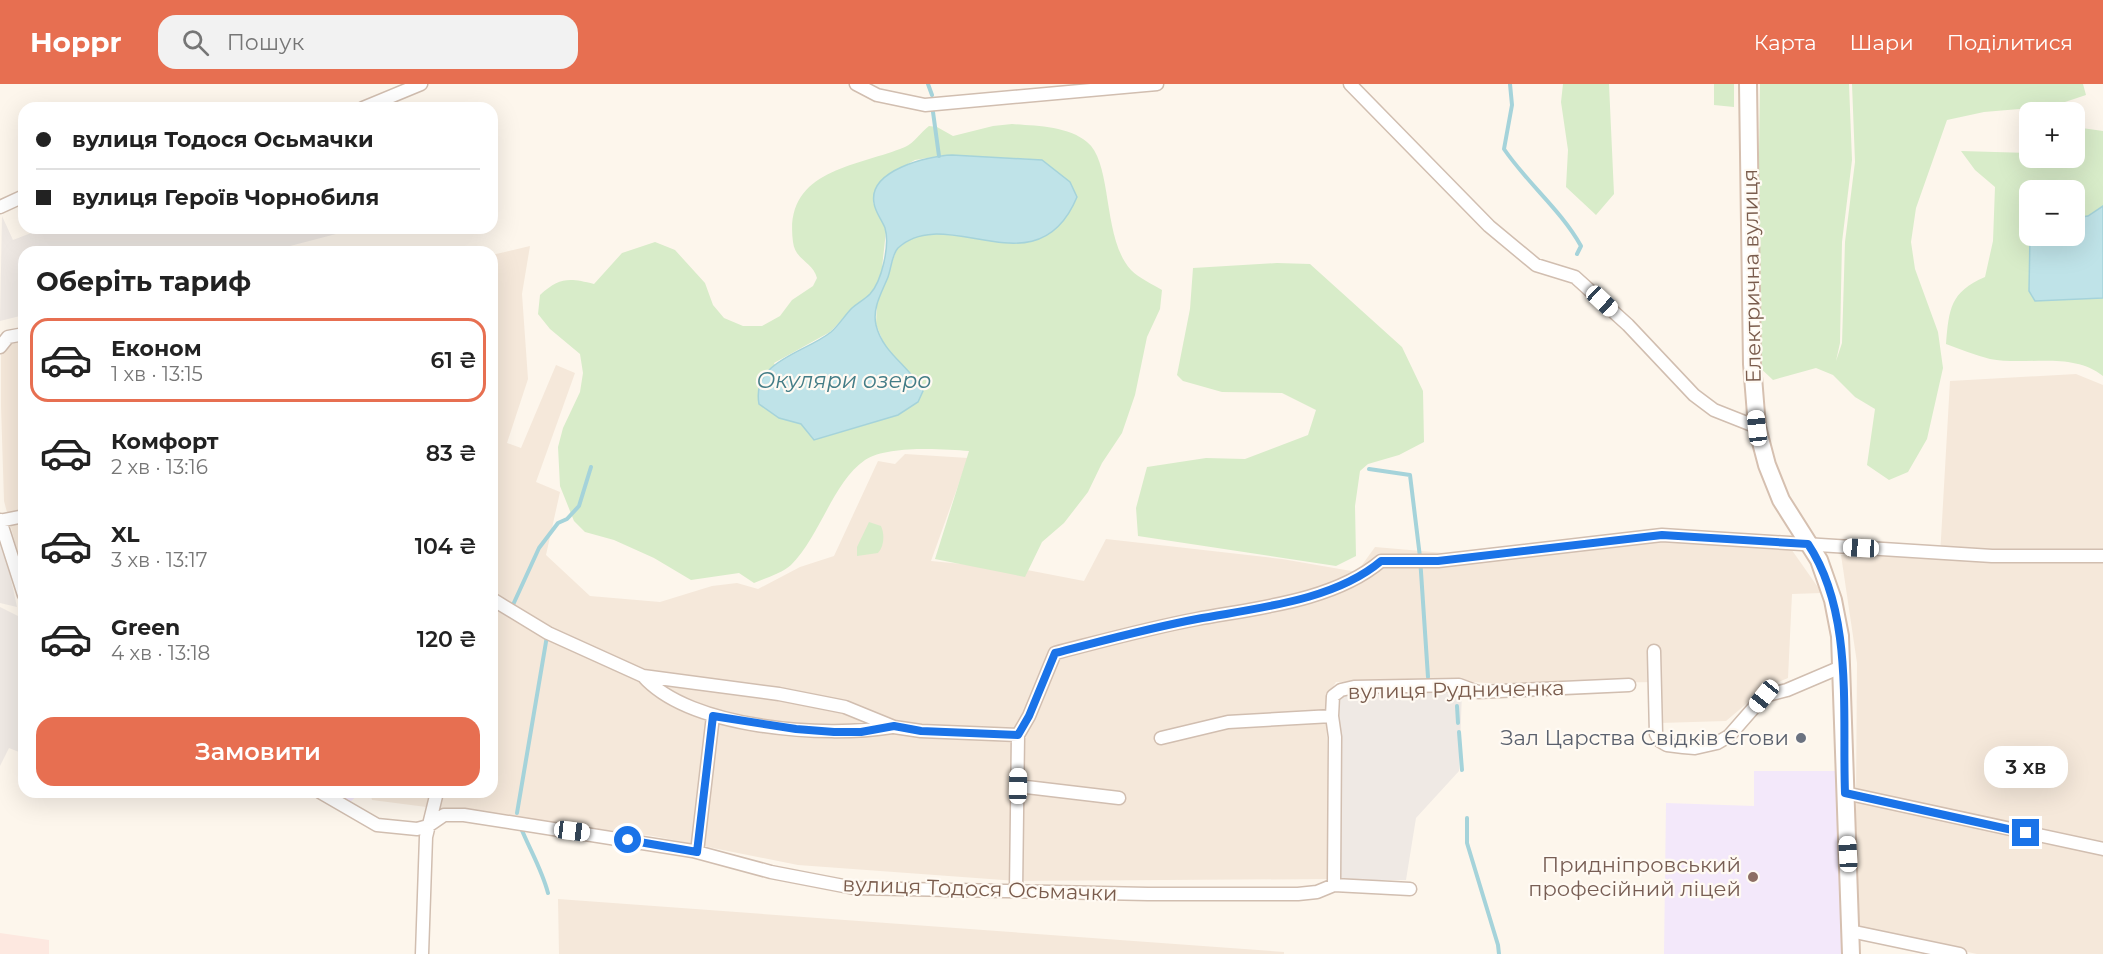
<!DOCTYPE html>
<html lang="uk">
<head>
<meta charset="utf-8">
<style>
	:root { --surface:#fff; --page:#f2f2f2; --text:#222; --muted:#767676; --line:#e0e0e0; --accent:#e76f51 }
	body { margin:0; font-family:Montserrat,sans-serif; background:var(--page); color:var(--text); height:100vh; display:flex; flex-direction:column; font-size:22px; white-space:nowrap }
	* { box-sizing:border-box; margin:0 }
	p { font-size:20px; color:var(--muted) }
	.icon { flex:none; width:33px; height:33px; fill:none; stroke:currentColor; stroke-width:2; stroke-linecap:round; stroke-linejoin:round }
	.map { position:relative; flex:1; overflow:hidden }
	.drawer { position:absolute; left:18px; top:162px; width:480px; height:552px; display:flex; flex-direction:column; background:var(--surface); border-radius:18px; box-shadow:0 6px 24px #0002 }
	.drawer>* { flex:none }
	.banner { position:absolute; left:18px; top:18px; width:480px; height:132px; border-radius:18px; box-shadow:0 6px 24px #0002; display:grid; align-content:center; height:132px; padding:0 18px; background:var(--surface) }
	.tools { position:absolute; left:2019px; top:18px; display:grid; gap:12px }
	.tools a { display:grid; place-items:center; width:66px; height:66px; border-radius:12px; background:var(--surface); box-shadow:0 6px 24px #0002; font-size:30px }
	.end { position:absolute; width:27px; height:27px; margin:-14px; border:8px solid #1a73e8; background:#fff; box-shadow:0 0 0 3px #fff }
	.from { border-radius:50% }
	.bubble { position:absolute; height:42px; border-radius:18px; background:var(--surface); box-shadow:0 6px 24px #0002; font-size:20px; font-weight:600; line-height:42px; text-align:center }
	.car { position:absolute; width:18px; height:36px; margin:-18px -9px; border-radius:8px; box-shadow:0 0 4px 2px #0007; background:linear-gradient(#fff 24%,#345 0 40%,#fff 0 76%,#345 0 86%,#fff 0) }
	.banner b { display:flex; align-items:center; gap:21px; height:57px; font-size:22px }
	.banner b+b { border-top:2px solid var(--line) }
	.banner i { width:15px; height:15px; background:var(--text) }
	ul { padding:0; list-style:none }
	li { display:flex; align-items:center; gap:18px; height:84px; margin:0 12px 9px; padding:0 6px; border:3px solid transparent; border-radius:18px }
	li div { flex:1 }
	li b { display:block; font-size:22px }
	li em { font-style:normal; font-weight:600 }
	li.on { border-color:var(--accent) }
	li>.icon { width:54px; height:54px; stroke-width:1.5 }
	h2 { padding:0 18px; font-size:27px; line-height:72px }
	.cta { display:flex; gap:12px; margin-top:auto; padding:12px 18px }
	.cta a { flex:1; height:69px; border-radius:18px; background:var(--accent); color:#fff; font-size:24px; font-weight:600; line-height:69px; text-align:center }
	header { display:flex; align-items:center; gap:36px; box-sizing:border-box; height:84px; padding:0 30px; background:var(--accent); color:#fff }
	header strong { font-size:28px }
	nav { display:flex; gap:33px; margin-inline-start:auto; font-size:21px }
	.search { width:420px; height:54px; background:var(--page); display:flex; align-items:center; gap:15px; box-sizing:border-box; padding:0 21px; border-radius:18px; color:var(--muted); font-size:22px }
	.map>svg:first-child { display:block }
</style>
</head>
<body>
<header>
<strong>Hoppr</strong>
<div class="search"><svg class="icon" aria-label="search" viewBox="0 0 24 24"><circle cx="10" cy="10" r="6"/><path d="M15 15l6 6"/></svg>Пошук</div>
<nav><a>Карта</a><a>Шари</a><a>Поділитися</a></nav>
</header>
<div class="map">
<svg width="2103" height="870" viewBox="0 0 2103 870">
	<rect width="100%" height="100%" fill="#fdf6ec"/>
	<path fill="#f5e8da" d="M530,162L522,210L528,295L507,359L521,364L556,281L575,289L536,398L560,408L546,471L590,512L660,518L712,502L737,499L758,505L800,483L834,472L878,377L895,380L905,370L968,374L931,477L1027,486L1084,497L1106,455L1282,475L1357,488L1375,463L1456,470L1651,447L1782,452L1822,509L1792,510L1788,594L1765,604L1726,637L1660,639L1659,598L1503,600L1442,596L1336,598L1326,614L1330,795L1017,797L798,781L653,752L372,716L370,708H492V171Z
		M24,253V492L4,417L1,322V265L13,255Z
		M2076,290L2103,301V870H1977L1855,844L1857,579L1841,471L1940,472L1950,297Z
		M558,815L1284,868V870H559Z"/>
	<path fill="#fde8e0" d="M0,849L49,856V870H0Z"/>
	<path fill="#efe9e4" d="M2,132L13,156L44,144H359L267,168H24V231L0,237Z
		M0,444L17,523L0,519Z
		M0,523L24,535V666L19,668L9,664L0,682Z
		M1462,608L1459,687L1416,734L1406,796H1339V610Z"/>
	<path fill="#f3e8fa" d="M1754,687H1836L1843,870H1664L1666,719L1754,722Z
		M328,708H361L350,718Z"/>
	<path fill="#d8ecc9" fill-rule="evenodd" d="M1563,0H1609L1614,110L1596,131L1566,103L1568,66L1561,18Z
		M1714,0H1734V23L1714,21Z
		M1760,0H1849L1852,76L1842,158L1840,259L1836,277L1842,259L1845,158L1855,78L1852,0H2083L2086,11L2053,22L1984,28L1947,36L1916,124L1911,158L1915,185L1938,248L1943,284L1927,355L1908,388L1889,396L1867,381L1875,325L1855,313L1833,291L1816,284L1773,296L1756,280Z
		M1012,40C1036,42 1068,42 1087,58C1113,78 1102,155 1131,186C1139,194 1152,200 1162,206L1160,225L1147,253L1135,311L1122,349L1102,379L1088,408L1064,439L1042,458L1025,493L935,475L969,367C943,365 888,361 865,376C833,398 819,454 791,481C782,489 766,494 754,499L739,489L691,496L654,474L614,456L585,448L574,437L560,402L558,363L563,344L580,308L583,289L580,270L550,245L538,230L540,211C560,193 569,194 594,200L622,169L655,158L675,166L705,199L713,221L724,234L743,242H762L780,232L792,216L813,202L817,194C813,178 795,176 793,158C783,85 857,83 905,63C914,59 921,48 929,42L937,43L953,52L993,42ZM945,71L1030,75L1019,159L938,149L918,150L897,165L877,218L876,240L886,265L918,298L898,331L814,356L801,340L774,279L830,248L852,225L871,209L881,193L886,147L873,118L886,92L915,76Z
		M2075,43L2103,47V122L2088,132L2075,134L2074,106H2030L2029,207L2035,217L2103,214V292C2072,267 2026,282 1990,275C1975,271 1960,265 1946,260C1949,225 1950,208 1985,193L1993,157L1995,103L1975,86L1961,67L2029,69L2030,74H2074Z
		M1277,179L1310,180L1402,263L1423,307L1424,358L1399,371L1368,380L1360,387L1355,422L1356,472L1336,482L1138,452L1136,424L1147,383L1206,374L1245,375L1308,351L1316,326L1282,309L1222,308L1183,297L1177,291L1190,225L1193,184Z
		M869,438L881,442C885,451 884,462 878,469L857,472V463Z"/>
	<path fill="#bfe3e8" stroke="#a5d3da" stroke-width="1.5" d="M952,71L1042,76L1070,98L1077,113C1037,209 947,118 898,164C892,170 891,185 888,193C882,208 872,224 876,241C883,270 910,282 923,307L918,318L898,331L814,356L801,340L779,334L759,320C751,277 805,269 831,248C839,241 845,231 852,224C858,219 865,215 870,210C882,197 890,161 885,144C882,136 875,128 874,119C868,86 928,72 952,71Z
		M2103,122V214L2035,217L2029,207L2030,152H2074L2075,134L2088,132Z"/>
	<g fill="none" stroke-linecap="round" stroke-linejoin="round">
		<path stroke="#a5d3da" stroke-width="4" d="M928,0L932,11
			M1510,0L1512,21L1504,65C1527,99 1561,126 1581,162L1577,170
			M933,28L939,72
			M1369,385L1410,391L1420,473L1428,593
			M512,523L539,464L558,439L567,435L579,422L591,383
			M1457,622L1458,639
			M1459,648L1462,686
			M517,729L547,552
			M1467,734V759L1498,861L1499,870
			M521,744C530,766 542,786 548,809"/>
		<defs>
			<path id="street" d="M856,0L877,11L925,21L1157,0
				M1350,0L1489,142L1536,181L1575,193L1628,241L1694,311L1714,326L1757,343
				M363,24L421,0
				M0,123L24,112
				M0,263L8,253L24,250
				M0,436L24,511
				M0,437L24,432
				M492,515L548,549L643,592L779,610L845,623L894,643L921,647L1018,651L1029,632L1055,569C1102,557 1149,544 1197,535C1256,524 1334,517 1381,477H1438L1662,451L1992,472H2103
				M1654,567L1656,650L1660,657L1667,661L1683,663L1695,664L1717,659L1729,652L1764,612L1787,606L1841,583
				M643,592C690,645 826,654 892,643
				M1161,654L1228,638L1332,632L1333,612L1341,606L1354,603L1459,601L1478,608L1629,601
				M1018,702L1119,714
				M320,708L377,741L417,745L428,742L444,731H464L693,767L771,788L854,804L1148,810H1298L1317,808L1334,801L1335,653L1332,632
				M1845,709L2103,765
				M697,768L713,632
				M1334,801L1410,805
				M1016,807L1018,651
				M1850,847L1960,870
				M422,870L426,753L437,708"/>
			<path id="secondary" d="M1748,0L1752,280L1757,343L1767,381L1781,416L1819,476L1833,516L1840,552L1851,870"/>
		</defs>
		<use href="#street" stroke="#d1beb0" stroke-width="15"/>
		<use href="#secondary" stroke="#d6c0b0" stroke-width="20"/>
		<use href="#street" stroke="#fff" stroke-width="12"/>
		<use href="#secondary" stroke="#fff" stroke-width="16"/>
	</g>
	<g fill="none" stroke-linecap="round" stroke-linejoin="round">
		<path stroke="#1a73e8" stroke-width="8" d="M628,756L697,768L713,632L796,645L834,648H861L894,642L921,647L1018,651L1029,632L1055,569C1102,557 1149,544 1197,535C1256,524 1334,517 1381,477H1438L1662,451L1808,460C1854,529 1842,629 1845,709L2026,749"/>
	</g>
	<circle fill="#6b7280" stroke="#fffaf3" stroke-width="2" cx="1801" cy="654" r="6"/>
	<circle fill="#8d6e63" stroke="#fffaf3" stroke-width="2" cx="1753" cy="793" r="6"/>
	<g text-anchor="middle" stroke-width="4.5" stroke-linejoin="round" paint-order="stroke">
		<g font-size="21" fill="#7a5c4d" stroke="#fffaf3">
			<text transform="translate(1752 192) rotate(-91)" y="7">Електрична вулиця</text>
			<text transform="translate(1456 606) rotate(-1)" y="7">вулиця Рудниченка</text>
			<text transform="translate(980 805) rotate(2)" y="7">вулиця Тодося Осьмачки</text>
		</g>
		<g font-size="21" fill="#5b616d" stroke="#fffaf3" text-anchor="end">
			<text x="1789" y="661">Зал Царства Свідків Єгови</text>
		</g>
		<g font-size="21" fill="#785e54" stroke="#fffaf3" text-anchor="end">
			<text x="1741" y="788">Придніпровський<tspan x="1741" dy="24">професійний ліцей</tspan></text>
		</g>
		<g font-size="22" font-style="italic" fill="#437c86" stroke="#fffaf3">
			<text x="844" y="304">Окуляри озеро</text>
		</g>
	</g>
</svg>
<div class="tools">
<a>+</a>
<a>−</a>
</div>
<i class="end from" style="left:628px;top:756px"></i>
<i class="end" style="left:2026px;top:749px"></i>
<div class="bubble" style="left:1984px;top:662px;width:84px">3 хв</div>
<i class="car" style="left:1602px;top:217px;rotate:133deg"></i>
<i class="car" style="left:1757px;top:344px;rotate:354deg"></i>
<i class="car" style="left:1861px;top:464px;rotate:273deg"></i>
<i class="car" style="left:1764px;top:612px;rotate:219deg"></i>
<i class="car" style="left:1018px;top:702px;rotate:1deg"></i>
<i class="car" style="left:572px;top:747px;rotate:97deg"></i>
<i class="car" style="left:1848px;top:770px;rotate:357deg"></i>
<div class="banner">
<b><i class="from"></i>вулиця Тодося Осьмачки</b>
<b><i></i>вулиця Героїв Чорнобиля</b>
</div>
<section class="drawer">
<h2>Оберіть тариф</h2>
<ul>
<li class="on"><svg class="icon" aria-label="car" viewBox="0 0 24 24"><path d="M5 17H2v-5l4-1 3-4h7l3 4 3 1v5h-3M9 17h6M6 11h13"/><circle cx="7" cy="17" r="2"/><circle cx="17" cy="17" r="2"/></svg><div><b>Економ</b><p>1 хв · 13:15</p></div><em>61 ₴</em></li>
<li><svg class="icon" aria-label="car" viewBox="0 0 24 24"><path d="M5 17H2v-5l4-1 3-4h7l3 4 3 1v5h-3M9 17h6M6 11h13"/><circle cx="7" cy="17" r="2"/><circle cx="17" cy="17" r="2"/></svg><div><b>Комфорт</b><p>2 хв · 13:16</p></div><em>83 ₴</em></li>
<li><svg class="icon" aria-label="car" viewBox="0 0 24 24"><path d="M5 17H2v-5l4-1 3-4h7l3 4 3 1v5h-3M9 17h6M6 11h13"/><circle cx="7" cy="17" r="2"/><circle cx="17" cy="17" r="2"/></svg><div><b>XL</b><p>3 хв · 13:17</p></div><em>104 ₴</em></li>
<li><svg class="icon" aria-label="car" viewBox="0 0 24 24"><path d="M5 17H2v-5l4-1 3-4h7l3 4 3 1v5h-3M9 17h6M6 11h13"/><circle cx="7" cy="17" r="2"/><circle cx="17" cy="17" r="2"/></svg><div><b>Green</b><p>4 хв · 13:18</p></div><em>120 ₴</em></li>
</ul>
<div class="cta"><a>Замовити</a></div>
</section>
</div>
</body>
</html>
